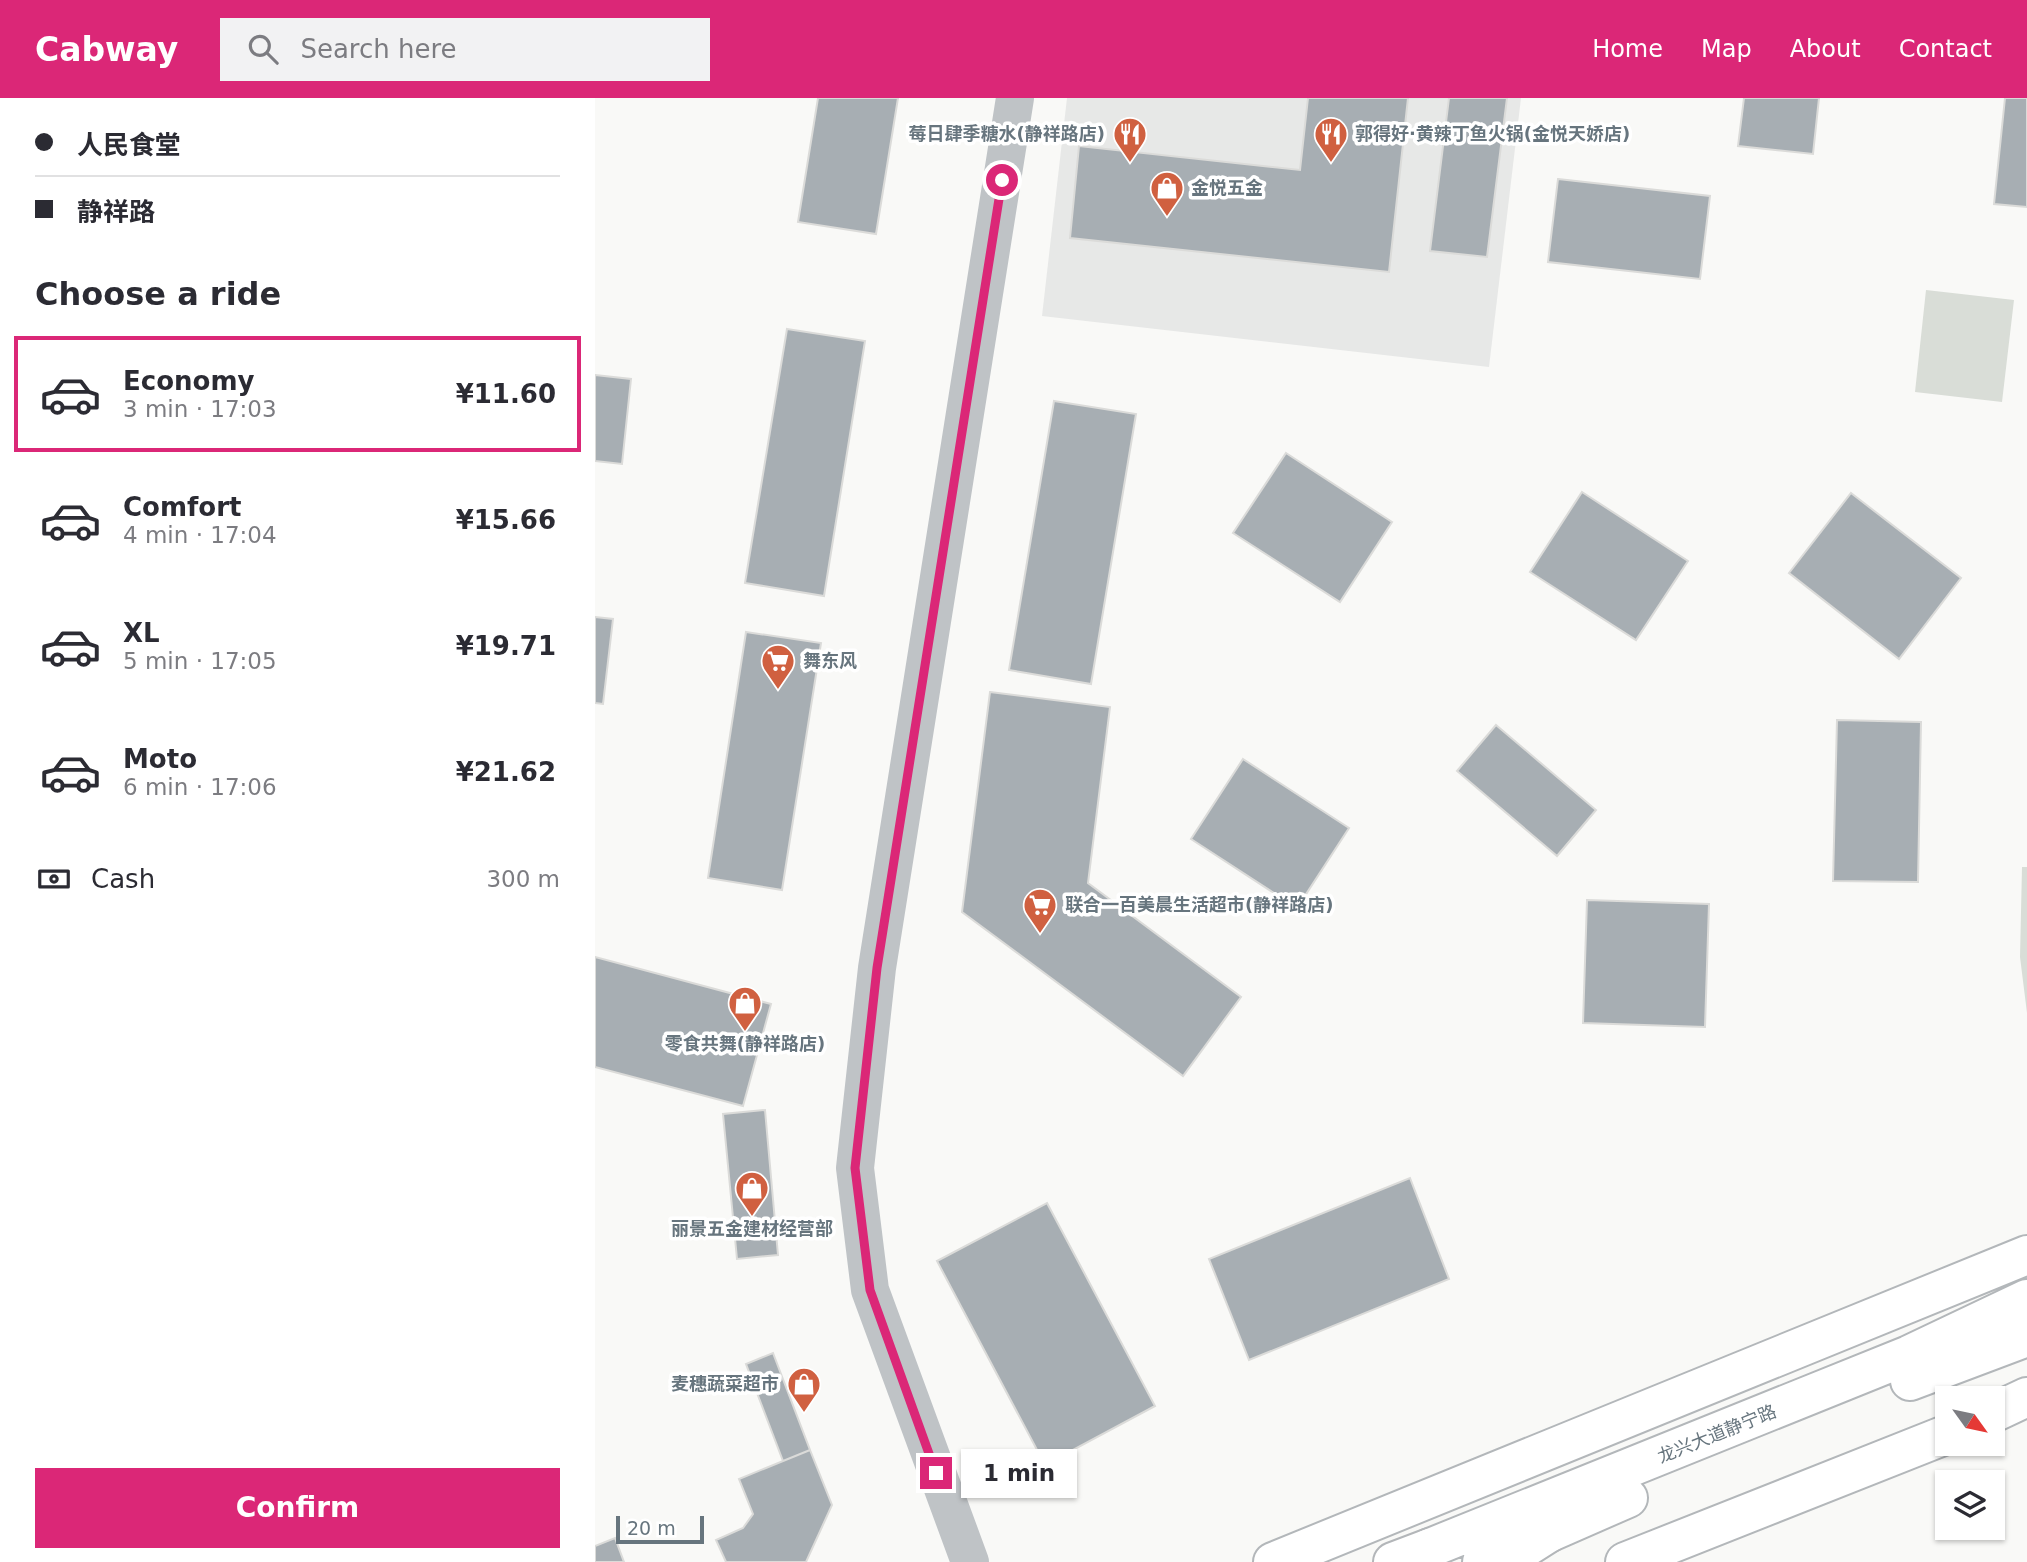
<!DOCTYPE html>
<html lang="en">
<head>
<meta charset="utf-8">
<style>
	:root { --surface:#fff; --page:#f2f2f3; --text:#2b2b33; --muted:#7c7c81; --line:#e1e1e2; --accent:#db2777 }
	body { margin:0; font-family:"DejaVu Sans","Noto Sans SC",sans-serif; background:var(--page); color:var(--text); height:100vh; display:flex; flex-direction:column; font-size:26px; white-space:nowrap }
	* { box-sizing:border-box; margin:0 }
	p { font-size:23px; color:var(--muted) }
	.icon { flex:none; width:38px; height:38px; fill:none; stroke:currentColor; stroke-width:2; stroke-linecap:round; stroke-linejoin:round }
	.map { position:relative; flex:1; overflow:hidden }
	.details { display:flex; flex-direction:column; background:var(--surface); width:595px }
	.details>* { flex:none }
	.guide { display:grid; align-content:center; height:154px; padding:0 35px; background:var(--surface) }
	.needle { width:46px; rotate:123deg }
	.tools { position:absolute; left:1340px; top:1288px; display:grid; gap:14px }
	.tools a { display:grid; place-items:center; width:70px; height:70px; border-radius:0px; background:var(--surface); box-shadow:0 2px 5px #0004; font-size:35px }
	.scale { position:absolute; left:21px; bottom:18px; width:88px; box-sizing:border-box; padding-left:7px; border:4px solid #67757e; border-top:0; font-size:19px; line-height:24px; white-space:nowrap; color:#67757e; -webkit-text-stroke:5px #fff; paint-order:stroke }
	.end { position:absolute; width:32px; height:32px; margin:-16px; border:9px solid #db2777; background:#fff; box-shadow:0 0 0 4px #fff }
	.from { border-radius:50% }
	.bubble { position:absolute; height:49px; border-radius:0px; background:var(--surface); box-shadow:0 2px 5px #0004; font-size:23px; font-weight:700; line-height:49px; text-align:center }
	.guide b { display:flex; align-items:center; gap:24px; height:66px; font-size:26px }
	.guide b+b { border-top:2px solid var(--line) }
	.guide i { width:18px; height:18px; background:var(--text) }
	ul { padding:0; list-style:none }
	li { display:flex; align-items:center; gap:21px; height:116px; margin:0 14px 10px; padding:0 21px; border:4px solid transparent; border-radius:0px }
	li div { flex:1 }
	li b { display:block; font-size:26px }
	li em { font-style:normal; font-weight:700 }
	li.on { border-color:var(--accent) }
	li>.icon { width:63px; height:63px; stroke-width:1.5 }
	h2 { padding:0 35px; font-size:32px; line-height:84px }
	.pay { display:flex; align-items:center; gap:18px; height:77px; padding:0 35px; font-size:26px }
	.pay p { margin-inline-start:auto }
	.button { display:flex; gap:14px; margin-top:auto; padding:14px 35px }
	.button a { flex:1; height:80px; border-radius:0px; background:var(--accent); color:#fff; font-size:28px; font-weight:700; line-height:80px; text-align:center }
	header { display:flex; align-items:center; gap:42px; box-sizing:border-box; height:98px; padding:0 35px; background:var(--accent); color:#fff }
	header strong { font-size:33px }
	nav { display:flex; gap:38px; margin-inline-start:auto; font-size:24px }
	.search { width:490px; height:63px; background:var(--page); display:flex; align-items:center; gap:18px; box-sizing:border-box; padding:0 24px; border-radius:0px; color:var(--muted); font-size:26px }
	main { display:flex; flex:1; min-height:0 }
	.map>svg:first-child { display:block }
</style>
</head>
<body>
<header>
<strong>Cabway</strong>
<div class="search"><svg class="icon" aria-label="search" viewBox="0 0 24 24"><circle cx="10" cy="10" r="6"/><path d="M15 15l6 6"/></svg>Search here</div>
<nav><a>Home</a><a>Map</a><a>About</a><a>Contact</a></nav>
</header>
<main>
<section class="details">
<div class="guide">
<b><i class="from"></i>人民食堂</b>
<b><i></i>静祥路</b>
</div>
<h2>Choose a ride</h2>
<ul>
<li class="on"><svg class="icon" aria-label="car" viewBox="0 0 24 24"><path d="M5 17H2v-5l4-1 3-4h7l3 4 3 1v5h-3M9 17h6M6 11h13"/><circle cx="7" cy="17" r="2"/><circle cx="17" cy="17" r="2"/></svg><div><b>Economy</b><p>3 min · 17:03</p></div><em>¥11.60</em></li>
<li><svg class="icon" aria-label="car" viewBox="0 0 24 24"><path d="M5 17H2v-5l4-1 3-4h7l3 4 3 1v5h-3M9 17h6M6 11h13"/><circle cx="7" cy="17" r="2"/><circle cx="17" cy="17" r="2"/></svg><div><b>Comfort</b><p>4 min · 17:04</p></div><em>¥15.66</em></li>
<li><svg class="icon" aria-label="car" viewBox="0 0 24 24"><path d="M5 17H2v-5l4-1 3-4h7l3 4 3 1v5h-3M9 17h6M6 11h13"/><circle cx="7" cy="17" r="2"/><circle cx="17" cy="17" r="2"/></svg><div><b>XL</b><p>5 min · 17:05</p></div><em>¥19.71</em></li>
<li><svg class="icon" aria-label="car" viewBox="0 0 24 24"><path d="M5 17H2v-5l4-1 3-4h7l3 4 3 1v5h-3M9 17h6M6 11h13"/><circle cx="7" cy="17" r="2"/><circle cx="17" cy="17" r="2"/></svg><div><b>Moto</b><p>6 min · 17:06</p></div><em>¥21.62</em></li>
</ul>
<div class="pay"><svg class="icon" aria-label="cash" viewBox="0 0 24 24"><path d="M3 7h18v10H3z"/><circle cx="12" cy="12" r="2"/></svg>Cash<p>300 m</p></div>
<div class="button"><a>Confirm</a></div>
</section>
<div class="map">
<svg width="1432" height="1464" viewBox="0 0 1432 1464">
	<rect width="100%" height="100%" fill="#f9f9f7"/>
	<path fill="#e7e8e7" d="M472,0H926L894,269L447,218Z"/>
	<path fill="#d9ddd7" d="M1331,192L1419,202L1407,304L1320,294Z
		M1427,769H1432V915L1425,859Z"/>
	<path fill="#a7aeb3" stroke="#dbdbd9" stroke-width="2" d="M223,0H303L281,136L203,124Z
		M713,0H813L794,174L475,140L484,48L705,72Z
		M854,0H912L892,159L835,153Z
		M1149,0H1224L1218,56L1143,48Z
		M1410,0H1432V109L1399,106Z
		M963,81L1115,98L1105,181L953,164Z
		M192,231L270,243L229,498L150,485Z
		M0,277L36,281L27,366L0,363Z
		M459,303L541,316L496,586L414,572Z
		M691,355L797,424L745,504L638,435Z
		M987,394L1093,463L1041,542L935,474Z
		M1256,395L1366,480L1304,561L1194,475Z
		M0,519L18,521L8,606L0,605Z
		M151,534L226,545L187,792L113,780Z
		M395,594L515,609L493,785L646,899L588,978L367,814Z
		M1242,622L1326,624L1323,784L1238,783Z
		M901,627L1001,712L962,758L862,673Z
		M648,661L754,730L702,810L596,741Z
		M992,802L1114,806L1110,929L988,925Z
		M0,859L176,906L148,1008L0,969Z
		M170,1012L183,1157L142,1161L128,1016Z
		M815,1080L854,1181L654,1262L614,1161Z
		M452,1105L560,1308L450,1367L342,1163Z
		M178,1255L215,1352L188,1363L151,1266Z
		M215,1352L237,1407L211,1464H131L121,1442L148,1430L158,1416L144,1381Z
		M20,1440L29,1464H0V1448Z"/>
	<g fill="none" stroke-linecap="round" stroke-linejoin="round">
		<defs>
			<path id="major" d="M1315,1283L1432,1239
				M1398,1315L1432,1299
				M678,1464L1432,1157
				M809,1464L835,1450L1314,1257L1432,1201
				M887,1464L1033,1400
				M1030,1464L1353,1336"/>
			<path id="highway" d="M798,1464L835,1450
				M908,1464L955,1434"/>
		</defs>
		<use href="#major" stroke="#b3b7ba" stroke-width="42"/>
		<use href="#highway" stroke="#b3b6b9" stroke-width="42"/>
		<path stroke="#bfc3c6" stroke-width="38" d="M375,1464L275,1192L260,1070L282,870L420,0"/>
		<use href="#major" stroke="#fff" stroke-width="38"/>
		<use href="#highway" stroke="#fff" stroke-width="38"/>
	</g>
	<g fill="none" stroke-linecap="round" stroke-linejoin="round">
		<path stroke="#db2777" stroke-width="9" d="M341,1375L275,1192L260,1070L282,870L407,82"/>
	</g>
	<defs>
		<symbol id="restaurant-pin" viewBox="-11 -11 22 30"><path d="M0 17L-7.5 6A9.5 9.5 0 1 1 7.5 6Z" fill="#d06040" stroke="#fff"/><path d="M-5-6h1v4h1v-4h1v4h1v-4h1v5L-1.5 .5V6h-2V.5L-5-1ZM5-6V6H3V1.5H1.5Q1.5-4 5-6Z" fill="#fff"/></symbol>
		<symbol id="shop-pin" viewBox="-11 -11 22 30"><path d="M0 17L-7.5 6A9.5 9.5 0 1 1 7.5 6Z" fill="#d06040" stroke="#fff"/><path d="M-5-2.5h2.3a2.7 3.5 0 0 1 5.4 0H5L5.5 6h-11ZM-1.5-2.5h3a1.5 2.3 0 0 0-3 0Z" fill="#fff"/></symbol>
		<symbol id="supermarket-pin" viewBox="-11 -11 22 30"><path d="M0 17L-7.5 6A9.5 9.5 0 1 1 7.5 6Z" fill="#d06040" stroke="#fff"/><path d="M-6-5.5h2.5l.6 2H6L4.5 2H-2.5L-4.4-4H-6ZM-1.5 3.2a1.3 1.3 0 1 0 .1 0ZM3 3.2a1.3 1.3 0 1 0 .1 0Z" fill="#fff"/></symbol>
	</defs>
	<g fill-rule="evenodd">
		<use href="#restaurant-pin" x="516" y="17" width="38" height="52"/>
		<use href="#restaurant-pin" x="717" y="17" width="38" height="52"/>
		<use href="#shop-pin" x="553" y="71" width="38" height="52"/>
		<use href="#supermarket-pin" x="164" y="544" width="38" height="52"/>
		<use href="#supermarket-pin" x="426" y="788" width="38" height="52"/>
		<use href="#shop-pin" x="131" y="886" width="38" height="52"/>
		<use href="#shop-pin" x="138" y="1071" width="38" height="52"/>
		<use href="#shop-pin" x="190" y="1267" width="38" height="52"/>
	</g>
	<g text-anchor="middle" stroke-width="7" stroke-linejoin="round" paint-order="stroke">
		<g font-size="18" font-weight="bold" fill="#67757e" stroke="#fff" text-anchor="start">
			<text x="510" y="42" text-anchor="end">莓日肆季糖水(静祥路店)</text>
			<text x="760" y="42">郭得好·黄辣丁鱼火锅(金悦天娇店)</text>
			<text x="596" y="96">金悦五金</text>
			<text x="208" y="569">舞东风</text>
			<text x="470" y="813">联合一百美晨生活超市(静祥路店)</text>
			<text x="150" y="952" text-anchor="middle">零食共舞(静祥路店)</text>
			<text x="157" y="1137" text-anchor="middle">丽景五金建材经营部</text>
			<text x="184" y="1292" text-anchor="end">麦穗蔬菜超市</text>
		</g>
		<g font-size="18" fill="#67757e" stroke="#fff">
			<text transform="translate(1122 1336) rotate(-22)" y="6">龙兴大道静宁路</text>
		</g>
	</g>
</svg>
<div class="tools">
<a><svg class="needle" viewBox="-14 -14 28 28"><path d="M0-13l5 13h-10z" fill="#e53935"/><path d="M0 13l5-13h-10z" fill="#7c7c81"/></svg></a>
<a><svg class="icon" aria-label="layers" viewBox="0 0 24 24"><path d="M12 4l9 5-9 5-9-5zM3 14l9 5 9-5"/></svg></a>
</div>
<div class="scale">20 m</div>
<i class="end from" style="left:407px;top:82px"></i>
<i class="end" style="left:341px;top:1375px"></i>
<div class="bubble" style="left:366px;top:1351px;width:116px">1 min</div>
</div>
</main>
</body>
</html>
